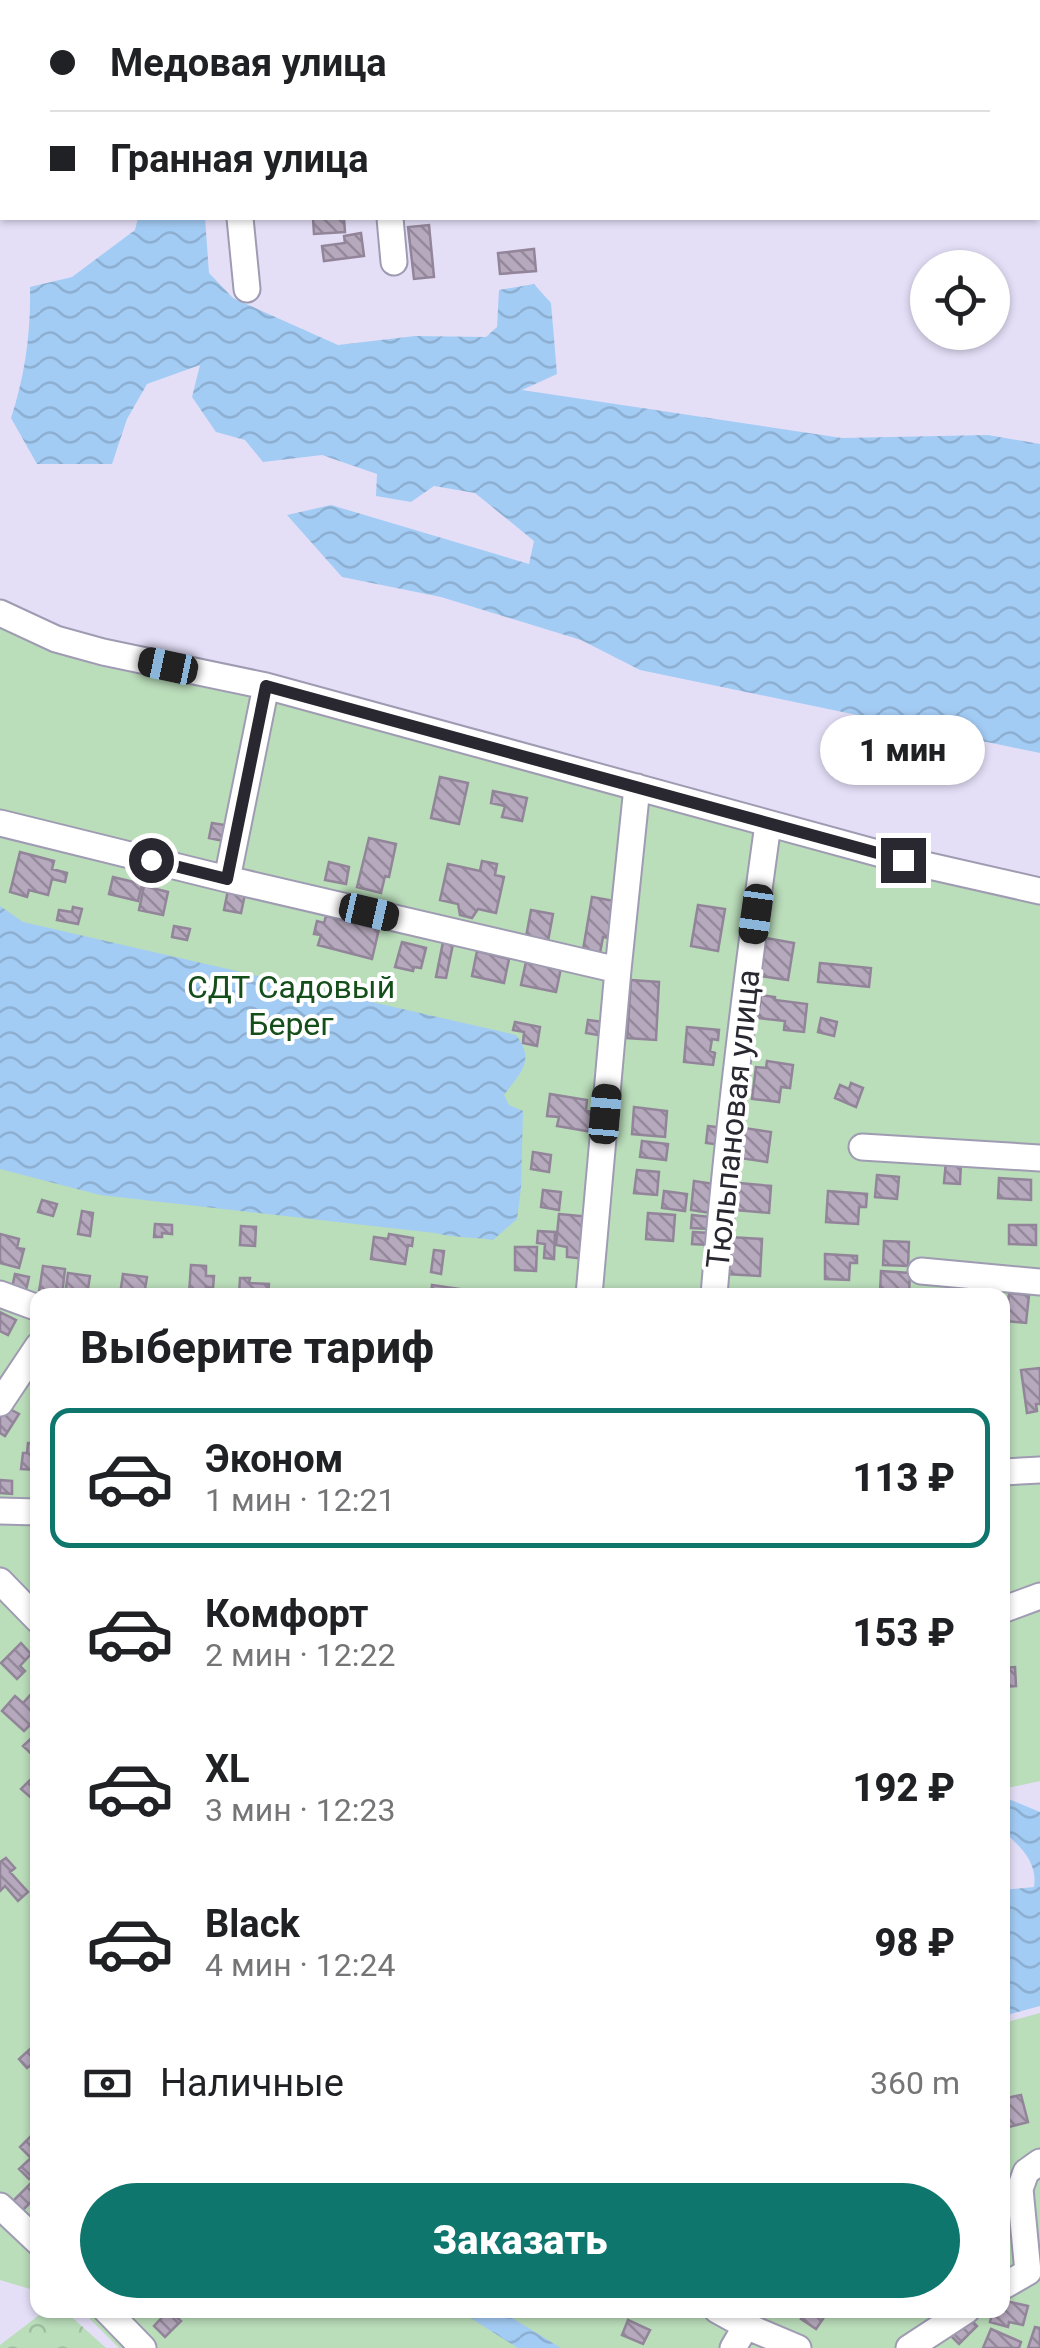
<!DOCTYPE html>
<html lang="ru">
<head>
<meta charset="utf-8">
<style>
	:root { --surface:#fff; --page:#f6f6f6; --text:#202124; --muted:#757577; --line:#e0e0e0; --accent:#0f766e }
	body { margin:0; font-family:Roboto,sans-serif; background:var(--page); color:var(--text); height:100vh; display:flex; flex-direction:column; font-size:38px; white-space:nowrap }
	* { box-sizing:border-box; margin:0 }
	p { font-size:32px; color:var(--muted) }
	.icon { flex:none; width:55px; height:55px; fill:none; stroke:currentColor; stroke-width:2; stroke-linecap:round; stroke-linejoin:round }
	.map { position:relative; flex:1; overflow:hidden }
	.side { position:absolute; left:30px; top:1288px; width:980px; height:1030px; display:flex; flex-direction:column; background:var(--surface); border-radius:20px; box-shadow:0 2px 8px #0004 }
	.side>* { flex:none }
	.hud { position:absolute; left:0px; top:0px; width:1040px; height:220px; box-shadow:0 2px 8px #0004; display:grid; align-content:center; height:220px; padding:0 50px; background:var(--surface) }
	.fabs { position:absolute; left:910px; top:250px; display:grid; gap:20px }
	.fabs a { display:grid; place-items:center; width:100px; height:100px; border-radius:50%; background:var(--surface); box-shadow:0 2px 8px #0004; font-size:50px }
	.end { position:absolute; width:45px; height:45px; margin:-22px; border:12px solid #292730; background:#fff; box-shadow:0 0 0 5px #fff }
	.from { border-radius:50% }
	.bubble { position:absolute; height:70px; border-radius:35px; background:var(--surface); box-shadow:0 2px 8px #0004; font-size:32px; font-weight:800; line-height:70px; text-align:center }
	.car { position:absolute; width:30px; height:60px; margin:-30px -15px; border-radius:12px; box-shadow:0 0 8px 2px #0007; background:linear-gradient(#222 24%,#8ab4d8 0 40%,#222 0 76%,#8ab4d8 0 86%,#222 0) }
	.hud b { display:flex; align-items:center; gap:35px; height:95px; font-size:38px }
	.hud b+b { border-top:2px solid var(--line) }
	.hud i { width:25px; height:25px; background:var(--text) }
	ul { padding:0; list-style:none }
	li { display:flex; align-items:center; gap:30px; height:140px; margin:0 20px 15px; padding:0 30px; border:5px solid transparent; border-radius:20px }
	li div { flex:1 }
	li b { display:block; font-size:38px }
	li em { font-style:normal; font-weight:800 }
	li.current { border-color:var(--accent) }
	li>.icon { width:90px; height:90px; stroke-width:1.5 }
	h2 { padding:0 50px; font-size:45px; line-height:120px }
	.pay { display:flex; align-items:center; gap:25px; height:110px; padding:0 50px; font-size:38px }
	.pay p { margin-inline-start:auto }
	.action { display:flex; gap:20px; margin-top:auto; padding:20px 50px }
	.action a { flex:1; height:115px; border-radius:60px; background:var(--accent); color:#fff; font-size:40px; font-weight:800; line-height:115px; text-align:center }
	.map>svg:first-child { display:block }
</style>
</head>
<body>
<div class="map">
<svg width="1040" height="2348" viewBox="0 0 1040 2348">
	<defs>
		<pattern id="forest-crowns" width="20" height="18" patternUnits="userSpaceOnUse" patternTransform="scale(2.5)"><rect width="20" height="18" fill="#baddba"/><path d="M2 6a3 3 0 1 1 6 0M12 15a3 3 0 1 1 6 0" fill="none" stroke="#a0bea0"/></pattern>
		<pattern id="water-waves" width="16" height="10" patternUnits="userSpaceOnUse" patternTransform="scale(2.5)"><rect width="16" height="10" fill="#a3ccf5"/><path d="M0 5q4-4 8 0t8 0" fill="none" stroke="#8cafd2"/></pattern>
		<pattern id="building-back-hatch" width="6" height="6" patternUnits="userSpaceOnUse" patternTransform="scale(2.5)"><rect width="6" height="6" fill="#b6a8bd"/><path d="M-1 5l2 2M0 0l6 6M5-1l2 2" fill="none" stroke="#94899a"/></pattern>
	</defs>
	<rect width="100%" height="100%" fill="#e4dff7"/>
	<path fill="url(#forest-crowns)" d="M46,2310H64L106,2348H0V2345Z"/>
	<path fill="#baddba" d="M0,620L94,665L271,701L1040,898V1781L1003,1789L1002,1295H38L37,2291L0,2280Z
		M1040,2013V2348H119L81,2310H1002L1003,2023Z"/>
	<path fill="url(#water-waves)" d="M138,218H205L209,273L233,298L338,345L415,336L486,337L497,327L499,290L534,284L551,303L557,374L522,390L842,438L988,435L1040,444V753L640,670L581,640L441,597L342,577L287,515L331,505L529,564L534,541L475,493L434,486L411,502L376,496L377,474L322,455L263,462L245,440L216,432L192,397L200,365L147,384L127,419L112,464H37L11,418C25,376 31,332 30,287L72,277L135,230Z
		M0,906L23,922L516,1035C536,1061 520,1073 504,1095L509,1105L523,1111L521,1188L517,1219L493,1240C474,1237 453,1238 435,1233L100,1195L0,1169Z
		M1003,1800H1011L1040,1812V2006L1003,2016V1890L1034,1887C1038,1862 1020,1846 1003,1831Z
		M458,2310H499L561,2348H518Z"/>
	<path fill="url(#building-back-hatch)" stroke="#928599" stroke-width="2.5" d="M313,218H344L345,232L314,234Z
		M429,225L434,277L414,279L408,227Z
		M361,233L364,256L324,261L322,246L345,243L344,236Z
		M534,249L536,271L500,274L498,253Z
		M440,777L468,783L459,824L431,818Z
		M493,791L527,798L522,821L502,817L505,806L491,803Z
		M212,823L231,826L228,842L209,838Z
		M369,838L396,844L389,877L385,876L381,893L357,887Z
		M20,852L54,861L52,869L67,873L65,882L52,879L48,895L29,890L27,897L10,892Z
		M482,861L497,864L495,875L504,877L496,913L478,909L472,918L460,915L458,904L440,900L448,864L480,871Z
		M329,862L349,867L346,884L325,880Z
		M113,877L142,884L138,901L109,894Z
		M144,886L168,892L163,915L139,910Z
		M228,890L245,894L241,913L224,910Z
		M592,897L620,902L614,939L603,937L600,953L583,950Z
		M698,905L725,909L718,951L691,946Z
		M73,907L82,909L78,924L57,920L59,910L72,912Z
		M531,910L553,914L548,941L526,937Z
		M326,916L379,929L372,959L318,945L321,935L314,934L317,921L324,923Z
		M174,926L190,929L187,940L172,937Z
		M766,938L794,943L788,980L760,976Z
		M402,942L426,948L421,968L414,967L413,971L395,967Z
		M443,942L453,944L446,978L436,977Z
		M477,951L509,959L504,983L472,976Z
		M526,962L561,968L556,992L521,985Z
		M820,963L871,968L869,987L818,982Z
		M631,980L659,982L656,1040L627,1038Z
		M761,995L775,997V1000L807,1004L804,1032L784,1030L785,1021L758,1018Z
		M821,1018L837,1022L834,1036L818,1032Z
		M588,1020L603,1022L609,1037L586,1033Z
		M515,1022L540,1027L537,1046L523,1043L524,1032L513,1030Z
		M687,1027L719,1030L718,1040L712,1039L710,1051L715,1053L713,1065L684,1062Z
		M767,1061L793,1065L790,1088L781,1087L779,1102L752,1099L756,1067L766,1068Z
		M851,1083L863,1088L856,1107L835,1098L840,1085L849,1089Z
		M550,1094L587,1100L586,1111L601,1113L598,1133L557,1126L559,1117L547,1116Z
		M634,1107L667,1111L665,1137L632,1134Z
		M708,1126L725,1128L723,1145L706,1143Z
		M744,1128L771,1132L767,1162L740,1158Z
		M642,1141L668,1144L666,1160L640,1157Z
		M533,1152L551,1155L549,1172L531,1169Z
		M946,1161L961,1162L960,1184L944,1183Z
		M637,1170L659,1172L657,1195L634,1193Z
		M877,1175L899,1177L897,1199L875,1197Z
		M999,1178L1031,1180V1200L998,1198Z
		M694,1181L714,1184L711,1213L691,1210Z
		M739,1183L771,1186L769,1213L736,1210Z
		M543,1190L561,1192L559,1210L541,1207Z
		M664,1191L687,1194L685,1211L662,1208Z
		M828,1191L867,1194L866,1207H859L858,1224L826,1222Z
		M42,1200L57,1204L53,1216L38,1212Z
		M82,1211L93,1213L90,1236L78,1234Z
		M648,1213L675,1215L673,1241L646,1239Z
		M559,1214L592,1217L585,1259L567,1257V1247L556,1245Z
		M692,1215L711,1217L710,1229L691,1228Z
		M155,1224L172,1225V1234L162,1233V1237H154Z
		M1009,1225H1036V1245L1009,1244Z
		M241,1226L256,1227L255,1246L240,1245Z
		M538,1231L555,1232L554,1259L544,1258L545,1244L537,1243Z
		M693,1232L709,1233L708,1245L692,1244Z
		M0,1234L19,1239L17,1248L24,1249L19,1268L0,1263Z
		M389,1234L413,1238L412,1246L408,1245L405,1264L371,1259L374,1237L388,1239Z
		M728,1237L762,1239L760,1276L726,1274Z
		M884,1241L909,1242L908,1266L883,1265Z
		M515,1247H537L536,1271L515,1270Z
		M434,1250L444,1251L441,1274L431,1272Z
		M825,1254L857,1256V1263H850L849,1280L825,1279Z
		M191,1265L206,1266V1276H214L213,1288L206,1287V1295L189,1294Z
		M43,1266L65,1269L62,1295L39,1292Z
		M881,1271L910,1273L909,1295L880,1293Z
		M68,1273L90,1276L87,1295H65Z
		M15,1274L29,1277L25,1295L11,1292Z
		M123,1274L147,1277L144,1295H120Z
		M240,1278H250L249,1283L269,1284L268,1295H239Z
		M432,1285L460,1289V1295H431Z
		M1009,1293L1029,1295L1026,1323L1006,1321Z
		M0,1312L16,1320L8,1335L0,1331Z
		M1040,1368V1404H1036L1037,1411L1027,1413L1021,1370Z
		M6,1407L19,1414L5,1436L0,1433V1417Z
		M28,1443L38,1444V1470L21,1469L23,1453H27Z
		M0,1480L12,1481V1494L0,1493Z
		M21,1643L31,1654L20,1666L25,1671L17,1679L1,1663Z
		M1015,1667L1016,1686L1002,1687V1668Z
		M33,1692L38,1697V1717L24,1731L2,1711L15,1696L23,1703Z
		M38,1732V1760L23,1746Z
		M38,1772V1804L21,1789Z
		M6,1858L15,1868L10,1872L28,1892L18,1901L5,1886L0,1891V1862Z
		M30,2049L38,2059L27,2068L19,2059Z
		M1021,2095L1028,2122L1005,2128L1002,2099Z
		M32,2135L38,2141V2171L29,2179L19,2169L31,2158L20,2147Z
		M36,2178L38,2195L19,2214L10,2204Z
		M1002,2300L1028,2306L1023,2325L1009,2322L1008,2327L990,2322L993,2310H1002Z
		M169,2310L181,2321L165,2337L154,2326Z
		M808,2310H829L816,2329L801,2319Z
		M966,2315L977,2326L959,2344L948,2333Z
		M628,2320L650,2330L643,2344L622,2335Z
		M1035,2327L1040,2328V2348H1028Z
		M991,2329L1021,2342L1019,2348H983Z"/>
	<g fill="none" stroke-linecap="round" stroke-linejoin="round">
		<defs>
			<path id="minor" d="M69,0L70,2
				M221,0V2
				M373,0V2
				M240,218L247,289
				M390,218L394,262
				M0,613L56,639L103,652L266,686L903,860L1040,891
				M0,823L227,879L618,970
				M227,879L266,686
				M862,1147L1040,1158
				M921,1271L1040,1282
				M0,1294L38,1308
				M589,1295L618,970L637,787
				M714,1295C727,1138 746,981 768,824
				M0,1403L38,1346
				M1002,1472L1040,1470
				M0,1511L38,1512
				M0,1581L38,1620
				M1002,1610L1040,1596
				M0,2206L38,2242
				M1002,2287L1028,2272L1020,2189L1026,2172L1040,2162
				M106,2310L143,2348
				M717,2310L746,2326L798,2348
				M733,2348L746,2326
				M909,2348L967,2310"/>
		</defs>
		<use href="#minor" stroke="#9f9bb2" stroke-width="29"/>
		<use href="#minor" stroke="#fff" stroke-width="25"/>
	</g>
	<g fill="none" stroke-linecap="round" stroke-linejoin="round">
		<path stroke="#292730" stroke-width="12" d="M151,860L227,879L266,686L903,860"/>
	</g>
	<g text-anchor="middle" stroke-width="8" stroke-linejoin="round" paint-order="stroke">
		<g font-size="32" fill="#144e1a" stroke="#fff">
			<text x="291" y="998">СДТ Садовый<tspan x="291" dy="37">Берег</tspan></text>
		</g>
		<g font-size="32" fill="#292730" stroke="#fff">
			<text transform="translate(733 1119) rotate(-84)" y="11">Тюльпановая улица</text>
		</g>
	</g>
</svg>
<div class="fabs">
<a><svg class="icon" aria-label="locate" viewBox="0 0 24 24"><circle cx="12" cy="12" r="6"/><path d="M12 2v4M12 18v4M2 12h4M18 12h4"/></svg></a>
</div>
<i class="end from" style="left:151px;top:860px"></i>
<i class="end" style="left:903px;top:860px"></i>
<div class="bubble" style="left:820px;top:715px;width:165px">1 мин</div>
<i class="car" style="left:168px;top:666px;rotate:282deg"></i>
<i class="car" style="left:369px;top:912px;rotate:103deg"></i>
<i class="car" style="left:756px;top:914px;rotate:188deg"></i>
<i class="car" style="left:605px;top:1114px;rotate:5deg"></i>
<div class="hud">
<b><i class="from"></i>Медовая улица</b>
<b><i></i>Гранная улица</b>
</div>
<section class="side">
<h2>Выберите тариф</h2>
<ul>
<li class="current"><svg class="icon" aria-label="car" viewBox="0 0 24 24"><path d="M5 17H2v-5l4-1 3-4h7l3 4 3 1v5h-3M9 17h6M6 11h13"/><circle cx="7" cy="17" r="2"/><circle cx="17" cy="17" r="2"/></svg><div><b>Эконом</b><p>1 мин · 12:21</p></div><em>113 ₽</em></li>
<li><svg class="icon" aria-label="car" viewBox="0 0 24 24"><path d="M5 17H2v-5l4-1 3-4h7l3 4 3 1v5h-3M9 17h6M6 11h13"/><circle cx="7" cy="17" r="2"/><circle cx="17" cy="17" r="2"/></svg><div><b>Комфорт</b><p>2 мин · 12:22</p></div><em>153 ₽</em></li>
<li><svg class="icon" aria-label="car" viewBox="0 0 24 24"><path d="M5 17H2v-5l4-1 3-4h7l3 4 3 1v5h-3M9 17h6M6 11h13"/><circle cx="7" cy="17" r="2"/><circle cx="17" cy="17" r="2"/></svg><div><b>XL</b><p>3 мин · 12:23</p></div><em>192 ₽</em></li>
<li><svg class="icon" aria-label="car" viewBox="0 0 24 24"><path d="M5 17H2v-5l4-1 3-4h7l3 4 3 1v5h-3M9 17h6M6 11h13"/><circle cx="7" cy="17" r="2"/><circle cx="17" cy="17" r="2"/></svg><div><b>Black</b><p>4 мин · 12:24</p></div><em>98 ₽</em></li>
</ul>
<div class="pay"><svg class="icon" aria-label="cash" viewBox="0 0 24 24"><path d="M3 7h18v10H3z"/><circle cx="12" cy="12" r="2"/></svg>Наличные<p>360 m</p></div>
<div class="action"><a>Заказать</a></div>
</section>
</div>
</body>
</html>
